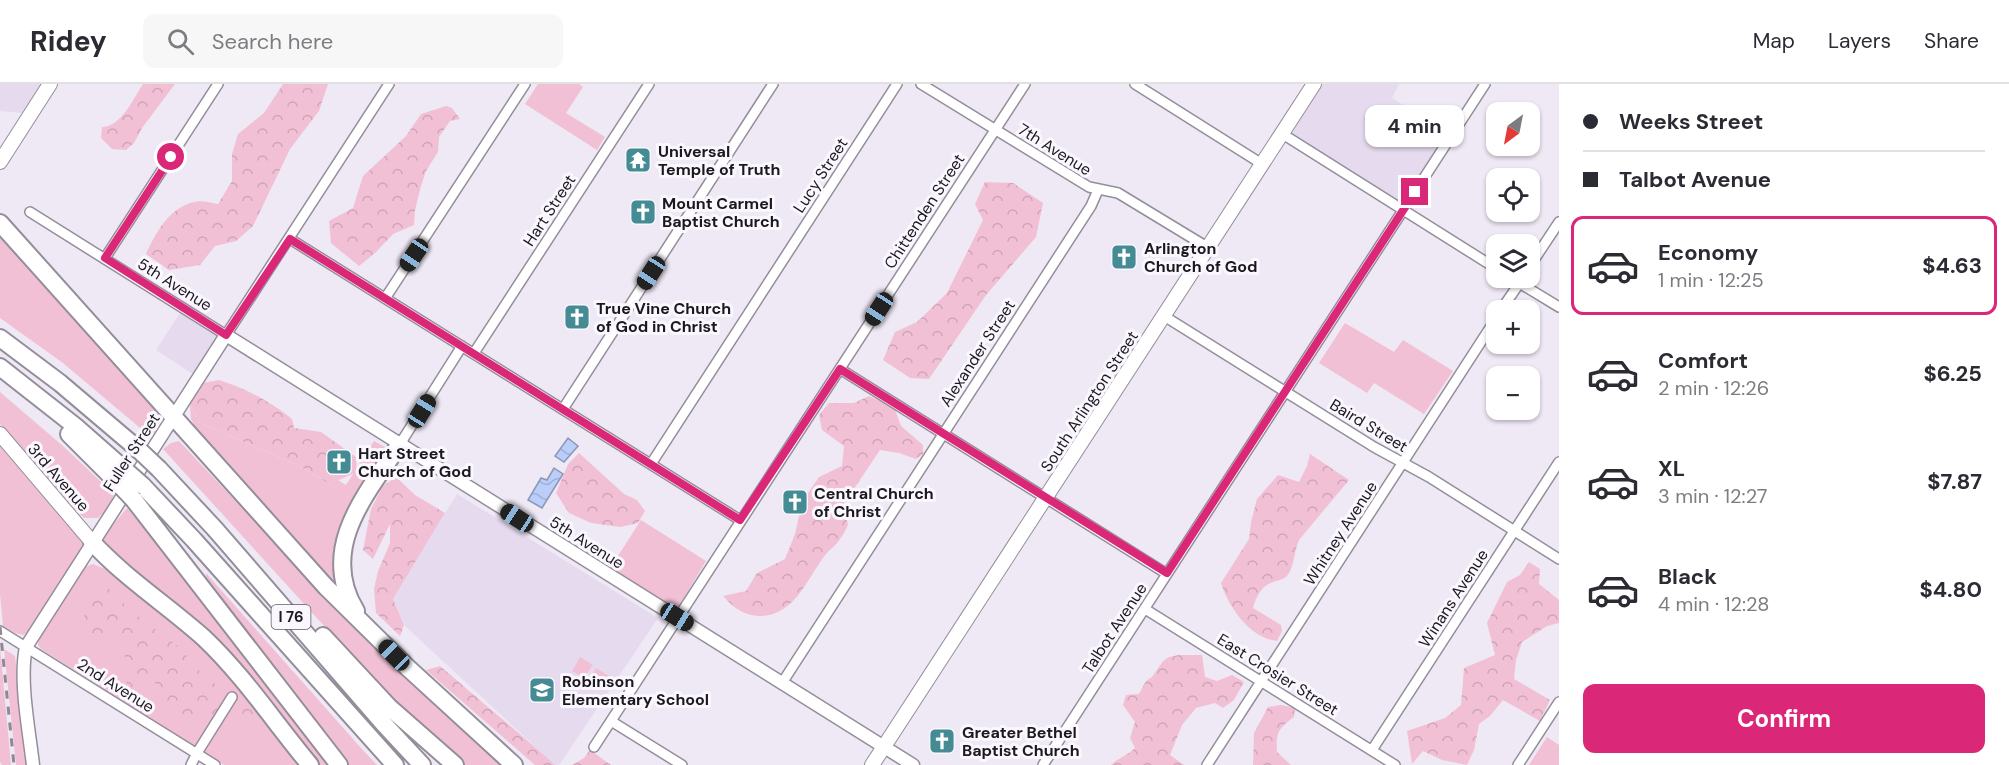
<!DOCTYPE html>
<html lang="en">
<head>
<meta charset="utf-8">
<style>
	:root { --surface:#fff; --page:#f7f7f7; --text:#2b2b33; --muted:#7c7c81; --line:#e1e1e2; --accent:#db2777 }
	body { margin:0; font-family:"DM Sans",sans-serif; background:var(--page); color:var(--text); height:100vh; display:flex; flex-direction:column; font-size:22px; white-space:nowrap }
	* { box-sizing:border-box; margin:0 }
	p { font-size:20px; color:var(--muted) }
	.icon { flex:none; width:33px; height:33px; fill:none; stroke:currentColor; stroke-width:2; stroke-linecap:round; stroke-linejoin:round }
	.map { position:relative; flex:1; overflow:hidden }
	.sheet { display:flex; flex-direction:column; background:var(--surface); width:450px }
	.sheet>* { flex:none }
	.banner { display:grid; align-content:center; height:132px; padding:0 24px; background:var(--surface) }
	.needle { width:39px; rotate:212deg }
	.fabs { position:absolute; left:1486px; top:18px; display:grid; gap:12px }
	.fabs a { display:grid; place-items:center; width:54px; height:54px; border-radius:12px; background:var(--surface); box-shadow:0 2px 4px #0004; font-size:30px }
	.end { position:absolute; width:27px; height:27px; margin:-14px; border:8px solid #db2777; background:#fff; box-shadow:0 0 0 3px #fff }
	.from { border-radius:50% }
	.bubble { position:absolute; height:42px; border-radius:12px; background:var(--surface); box-shadow:0 2px 4px #0004; font-size:20px; font-weight:700; line-height:42px; text-align:center }
	.car { position:absolute; width:18px; height:36px; margin:-18px -9px; border-radius:8px; box-shadow:0 0 4px 2px #0007; background:linear-gradient(#222 24%,#8ab4d8 0 40%,#222 0 76%,#8ab4d8 0 86%,#222 0) }
	.banner b { display:flex; align-items:center; gap:21px; height:57px; font-size:22px }
	.banner b+b { border-top:2px solid var(--line) }
	.banner i { width:15px; height:15px; background:var(--text) }
	ul { padding:0; list-style:none }
	li { display:flex; align-items:center; gap:18px; height:99px; margin:0 12px 9px; padding:0 12px; border:3px solid transparent; border-radius:12px }
	li div { flex:1 }
	li b { display:block; font-size:22px }
	li em { font-style:normal; font-weight:700 }
	li.active { border-color:var(--accent) }
	li>.icon { width:54px; height:54px; stroke-width:1.5 }
	.button { display:flex; gap:12px; margin-top:auto; padding:12px 24px }
	.button a { flex:1; height:69px; border-radius:12px; background:var(--accent); color:#fff; font-size:24px; font-weight:700; line-height:69px; text-align:center }
	header { display:flex; align-items:center; gap:36px; box-sizing:border-box; height:84px; padding:0 30px; background:var(--surface); border-bottom:2px solid var(--line) }
	header strong { font-size:28px }
	nav { display:flex; gap:33px; margin-inline-start:auto; font-size:21px }
	.search { width:420px; height:54px; background:var(--page); display:flex; align-items:center; gap:15px; box-sizing:border-box; padding:0 21px; border-radius:12px; color:var(--muted); font-size:22px }
	main { display:flex; flex:1; min-height:0 }
	.map>svg:first-child { display:block }
</style>
</head>
<body>
<header>
<strong>Ridey</strong>
<div class="search"><svg class="icon" aria-label="search" viewBox="0 0 24 24"><circle cx="10" cy="10" r="6"/><path d="M15 15l6 6"/></svg>Search here</div>
<nav><a>Map</a><a>Layers</a><a>Share</a></nav>
</header>
<main>
<div class="map">
<svg width="1559" height="681" viewBox="0 0 1559 681">
	<defs>
		<pattern id="forest-crowns" width="20" height="18" patternUnits="userSpaceOnUse" patternTransform="scale(1.5)"><rect width="20" height="18" fill="#f2c0d5"/><path d="M2 6a3 3 0 1 1 6 0M12 15a3 3 0 1 1 6 0" fill="none" stroke="#cfa4b6"/></pattern>
		<pattern id="water-waves" width="16" height="10" patternUnits="userSpaceOnUse" patternTransform="scale(1.5)"><rect width="16" height="10" fill="#bbcdf9"/><path d="M0 5q4-4 8 0t8 0" fill="none" stroke="#a0afd5"/></pattern>
	</defs>
	<rect width="100%" height="100%" fill="#efe8f5"/>
	<path fill="#e5daee" d="M0,0H41L22,29L0,27Z
		M1315,0H1399L1392,14L1447,50L1402,123L1284,49Z
		M182,226L225,252L199,294L156,266Z
		M457,410L658,534L559,681H555L404,541L393,515Z"/>
	<path fill="#f2c0d5" d="M538,0H579L583,3L566,29L605,53L597,66L525,20Z
		M0,148L161,329L160,336L152,354L63,279L0,234Z
		M1345,239L1394,268L1403,256L1453,287L1424,330L1374,299L1367,309L1319,279Z
		M0,308L63,362L114,410L109,424L98,434H84L61,413L0,340Z
		M190,320L200,339L297,381L330,400L338,396L346,401L374,357L389,365L350,429L340,513L197,346L191,335Z
		M179,357L380,570L505,681H463L398,623L163,365L171,359Z
		M0,360L82,457L83,463L27,549L23,551L15,549L3,542L0,510Z
		M127,424L196,505L332,681H317L246,590L104,464L101,455Z
		M641,436L706,477L676,527L609,486Z
		M93,480L113,488L202,560L303,681H224L41,565L38,561V553L84,483Z
		M206,489L361,664L377,681H347L334,666L221,517L206,493Z
		M0,562L11,681H2L0,678Z
		M4,565L15,572L28,681H16Z
		M580,573L593,581L584,594L572,587Z
		M596,584L609,592L601,605L587,597Z
		M1547,653L1559,661V681H1529Z"/>
	<path fill="url(#forest-crowns)" d="M143,0H175L142,44L134,59L126,66L112,65L101,54L102,43C121,43 133,15 143,0Z
		M283,0H328L319,27L290,65L253,142L236,157L215,162L200,181L169,186L146,170C156,148 169,124 194,118C201,116 211,119 218,120L232,97V70L238,50L264,29Z
		M446,22L452,24L460,35L450,37L439,53L438,68L426,87L421,102L415,126L414,141L393,150L375,169L359,182L331,159L329,137L353,124L363,92L406,52L421,30Z
		M985,98L1013,99L1043,119L1036,153L986,211L929,295L910,294L883,276L895,248L917,238L947,209L983,136L975,120Z
		M219,296C245,304 271,318 292,335L294,344L321,348L356,373L357,388L330,400L297,381L200,339L190,320L198,300Z
		M869,312L894,323L901,342L923,361V370L916,375L899,369L880,366L843,421L848,441C845,447 841,455 836,460C833,464 829,466 826,470C807,494 795,533 758,532C743,531 733,523 723,512L746,507L757,489L785,475L795,450L799,432L806,412L819,393L842,382L844,362L822,346L819,331L829,319H854Z
		M579,369L624,410L637,416L645,427L638,439L620,443L591,439L569,429L556,409L568,380Z
		M1310,370L1349,396L1299,456C1294,467 1294,486 1286,493C1283,495 1277,497 1273,498C1261,502 1256,513 1253,524L1281,541L1282,547L1277,557C1250,554 1229,524 1221,499L1249,455L1251,438L1257,415L1278,391L1299,398L1307,382Z
		M396,393L415,411L445,429L393,515L404,541L400,552L376,529L374,505L378,487L390,459V440L373,475L363,466L371,425L383,402Z
		M1529,478L1540,485L1539,500L1559,516V539L1547,542L1522,558L1516,576L1514,595L1550,616L1540,637L1503,616L1490,632L1479,640L1474,666L1467,681L1442,676L1423,667L1412,680L1407,647L1445,634L1461,621L1464,584L1495,571L1487,539L1507,498L1520,491Z
		M101,497L135,530L184,567L191,579L211,598L243,612L256,631L249,639L207,631L182,642C163,630 158,621 155,598L144,591L138,607L148,621L142,625L132,620L127,603L123,550L106,555L102,560L83,557C82,528 86,522 101,497Z
		M1179,571H1202L1205,593L1217,597L1232,591L1244,598L1234,616L1223,624L1215,619L1196,624L1182,641L1170,671L1184,681H1111C1118,674 1128,671 1135,664L1130,654L1135,638L1123,621L1126,611L1139,610L1146,597L1152,593L1163,577L1169,573Z
		M440,582L543,670L555,681H535L426,586Z
		M1281,621L1295,624L1294,633C1278,645 1276,648 1277,668L1291,681H1253L1254,649L1268,623Z
		M590,666L611,681H572L584,674Z"/>
	<path fill="url(#water-waves)" stroke="#8b97b7" stroke-width="1.5" d="M568,354L578,362L564,378L555,372Z
		M554,384L563,390L542,424L528,416L541,394L547,396Z"/>
	<g fill="none" stroke-linecap="round" stroke-linejoin="round">
		<defs>
			<path id="minor" d="M921,0L1089,103L1118,109L1207,163
				M1135,0L1262,80
				M1281,49L1497,185
				M30,128L226,251L389,0
				M290,155L740,436
				M105,174L218,0
				M1530,182L1559,138
				M1511,194L1559,223
				M386,213L525,0
				M1501,226L1523,194
				M1164,232L1374,363L1429,393L1559,475
				M474,269L649,0
				M840,285L1167,490
				M563,325L773,0
				M400,360L462,262
				M651,380L897,0
				M1145,525L1395,681
				M0,547L215,681
				M782,599L1091,122L1098,106
				M611,637L682,681
				M594,663L1025,0
				M1372,666L1559,378
				M191,681L197,669L232,613
				M1043,681L1485,0
				M1207,681L1497,233
				M1518,681L1559,618"/>
			<path id="tertiary" d="M33,681C29,646 19,596 26,563L226,251L913,681"/>
			<path id="secondary" d="M0,78L50,0
				M0,350L92,458
				M872,681L1314,0"/>
			<path id="motorway" d="M0,139L326,503L407,583L514,681
				M0,254L60,299L139,366
				M0,283L75,342L125,386
				M69,350L117,398
				M159,385L215,445L383,639L422,681
				M143,402L194,456L395,681
				M134,416L339,681
				M92,458C125,494 167,521 204,554C244,592 275,639 310,681
				M356,527C318,465 366,410 400,360
				M323,552L389,623L455,681"/>
		</defs>
		<use href="#minor" stroke="#948e9a" stroke-width="12"/>
		<use href="#tertiary" stroke="#948e9a" stroke-width="15"/>
		<use href="#secondary" stroke="#948e9a" stroke-width="16"/>
		<use href="#motorway" stroke="#948e9a" stroke-width="20"/>
		<use href="#minor" stroke="#fff" stroke-width="9"/>
		<use href="#tertiary" stroke="#fff" stroke-width="12"/>
		<use href="#secondary" stroke="#fff" stroke-width="14"/>
		<use href="#motorway" stroke="#fff" stroke-width="16"/>
		<path stroke="#8e8992" stroke-width="3" stroke-dasharray="8 8" stroke-linecap="butt" d="M0,543L14,681"/>
		<defs>
			<path id="motorway-bridge" d="M139,366L159,385
				M125,386L143,402
				M117,398L134,416"/>
		</defs>
		<use href="#motorway-bridge" stroke="#948e9a" stroke-width="20" stroke-linecap="butt"/>
		<use href="#motorway-bridge" stroke="#fff" stroke-width="16"/>
	</g>
	<g fill="none" stroke-linecap="round" stroke-linejoin="round">
		<path stroke="#db2777" stroke-width="8" d="M171,73L105,174L226,251L290,155L740,436L840,285L1167,489L1415,108"/>
	</g>
	<defs>
		<symbol id="temple-square" viewBox="-11 -11 22 22"><rect x="-9" y="-9" width="18" height="18" rx="4" fill="#448b93" stroke="#fbf7ff"/><path d="M0-6L5-2H3V0L6.5 2.5H4V6H1.5V3h-3V6H-4V2.5H-6.5L-3 0V-2H-5Z" fill="#fff"/></symbol>
		<symbol id="church-square" viewBox="-11 -11 22 22"><rect x="-9" y="-9" width="18" height="18" rx="4" fill="#448b93" stroke="#fbf7ff"/><path d="M-1.2-6h2.4v3.5h3.3v2.4h-3.3V6h-2.4V-.1h-3.3v-2.4h3.3Z" fill="#fff"/></symbol>
		<symbol id="school-square" viewBox="-11 -11 22 22"><rect x="-9" y="-9" width="18" height="18" rx="4" fill="#448b93" stroke="#fbf7ff"/><path d="M0-5L7-2L0 1L-7-2ZM-4 1L0 2.5L4 1V4Q0 6-4 4Z" fill="#fff"/></symbol>
	</defs>
	<g fill-rule="evenodd">
		<use href="#temple-square" x="623" y="61" width="30" height="30"/>
		<use href="#church-square" x="628" y="113" width="30" height="30"/>
		<use href="#church-square" x="1109" y="158" width="30" height="30"/>
		<use href="#church-square" x="562" y="218" width="30" height="30"/>
		<use href="#church-square" x="324" y="363" width="30" height="30"/>
		<use href="#church-square" x="780" y="403" width="30" height="30"/>
		<use href="#school-square" x="527" y="591" width="30" height="30"/>
		<use href="#church-square" x="927" y="642" width="30" height="30"/>
	</g>
	<g text-anchor="middle" stroke-width="6" stroke-linejoin="round" paint-order="stroke">
		<rect fill="#fbf7ff" stroke="#5e5c62" stroke-width="1.5" x="271.5" y="521" width="39" height="24" rx="4.5"/>
		<g font-size="15" font-weight="bold" fill="#1b191e">
			<text x="291" y="538">I 76</text>
		</g>
		<g font-size="16" fill="#1b191e" stroke="#fbf7ff">
			<text transform="translate(1055 65) rotate(32)" y="6">7th Avenue</text>
			<text transform="translate(820 91) rotate(-57)" y="6">Lucy Street</text>
			<text transform="translate(549 126) rotate(-57)" y="6">Hart Street</text>
			<text transform="translate(924 127) rotate(-57)" y="6">Chittenden Street</text>
			<text transform="translate(175 200) rotate(32)" y="6">5th Avenue</text>
			<text transform="translate(977 269) rotate(-57)" y="6">Alexander Street</text>
			<text transform="translate(1089 317) rotate(-57)" y="6">South Arlington Street</text>
			<text transform="translate(1369 341) rotate(31)" y="6">Baird Street</text>
			<text transform="translate(131 368) rotate(-57)" y="6">Fuller Street</text>
			<text transform="translate(59 393) rotate(49)" y="6">3rd Avenue</text>
			<text transform="translate(1340 449) rotate(-57)" y="6">Whitney Avenue</text>
			<text transform="translate(587 458) rotate(32)" y="6">5th Avenue</text>
			<text transform="translate(1453 514) rotate(-57)" y="6">Winans Avenue</text>
			<text transform="translate(1114 544) rotate(-57)" y="6">Talbot Avenue</text>
			<text transform="translate(1278 590) rotate(32)" y="6">East Crosier Street</text>
			<text transform="translate(116 601) rotate(32)" y="6">2nd Avenue</text>
		</g>
		<g font-size="16" font-weight="bold" fill="#1b191e" stroke="#fbf7ff" text-anchor="start">
			<text x="658" y="73">Universal<tspan x="658" dy="18">Temple of Truth</tspan></text>
			<text x="662" y="125">Mount Carmel<tspan x="662" dy="18">Baptist Church</tspan></text>
			<text x="1144" y="170">Arlington<tspan x="1144" dy="18">Church of God</tspan></text>
			<text x="596" y="230">True Vine Church<tspan x="596" dy="18">of God in Christ</tspan></text>
			<text x="358" y="375">Hart Street<tspan x="358" dy="18">Church of God</tspan></text>
			<text x="814" y="415">Central Church<tspan x="814" dy="18">of Christ</tspan></text>
			<text x="562" y="603">Robinson<tspan x="562" dy="18">Elementary School</tspan></text>
			<text x="962" y="654">Greater Bethel<tspan x="962" dy="18">Baptist Church</tspan></text>
		</g>
	</g>
</svg>
<div class="fabs">
<a><svg class="needle" viewBox="-14 -14 28 28"><path d="M0-13l5 13h-10z" fill="#e53935"/><path d="M0 13l5-13h-10z" fill="#7c7c81"/></svg></a>
<a><svg class="icon" aria-label="locate" viewBox="0 0 24 24"><circle cx="12" cy="12" r="6"/><path d="M12 2v4M12 18v4M2 12h4M18 12h4"/></svg></a>
<a><svg class="icon" aria-label="layers" viewBox="0 0 24 24"><path d="M12 4l9 5-9 5-9-5zM3 14l9 5 9-5"/></svg></a>
<a>+</a>
<a>−</a>
</div>
<i class="end from" style="left:171px;top:73px"></i>
<i class="end" style="left:1415px;top:108px"></i>
<div class="bubble" style="left:1365px;top:21px;width:99px">4 min</div>
<i class="car" style="left:414px;top:171px;rotate:214deg"></i>
<i class="car" style="left:651px;top:189px;rotate:213deg"></i>
<i class="car" style="left:879px;top:225px;rotate:213deg"></i>
<i class="car" style="left:422px;top:327px;rotate:32deg"></i>
<i class="car" style="left:517px;top:434px;rotate:303deg"></i>
<i class="car" style="left:677px;top:533px;rotate:122deg"></i>
<i class="car" style="left:394px;top:571px;rotate:315deg"></i>
</div>
<section class="sheet">
<div class="banner">
<b><i class="from"></i>Weeks Street</b>
<b><i></i>Talbot Avenue</b>
</div>
<ul>
<li class="active"><svg class="icon" aria-label="car" viewBox="0 0 24 24"><path d="M5 17H2v-5l4-1 3-4h7l3 4 3 1v5h-3M9 17h6M6 11h13"/><circle cx="7" cy="17" r="2"/><circle cx="17" cy="17" r="2"/></svg><div><b>Economy</b><p>1 min · 12:25</p></div><em>$4.63</em></li>
<li><svg class="icon" aria-label="car" viewBox="0 0 24 24"><path d="M5 17H2v-5l4-1 3-4h7l3 4 3 1v5h-3M9 17h6M6 11h13"/><circle cx="7" cy="17" r="2"/><circle cx="17" cy="17" r="2"/></svg><div><b>Comfort</b><p>2 min · 12:26</p></div><em>$6.25</em></li>
<li><svg class="icon" aria-label="car" viewBox="0 0 24 24"><path d="M5 17H2v-5l4-1 3-4h7l3 4 3 1v5h-3M9 17h6M6 11h13"/><circle cx="7" cy="17" r="2"/><circle cx="17" cy="17" r="2"/></svg><div><b>XL</b><p>3 min · 12:27</p></div><em>$7.87</em></li>
<li><svg class="icon" aria-label="car" viewBox="0 0 24 24"><path d="M5 17H2v-5l4-1 3-4h7l3 4 3 1v5h-3M9 17h6M6 11h13"/><circle cx="7" cy="17" r="2"/><circle cx="17" cy="17" r="2"/></svg><div><b>Black</b><p>4 min · 12:28</p></div><em>$4.80</em></li>
</ul>
<div class="button"><a>Confirm</a></div>
</section>
</main>
</body>
</html>
